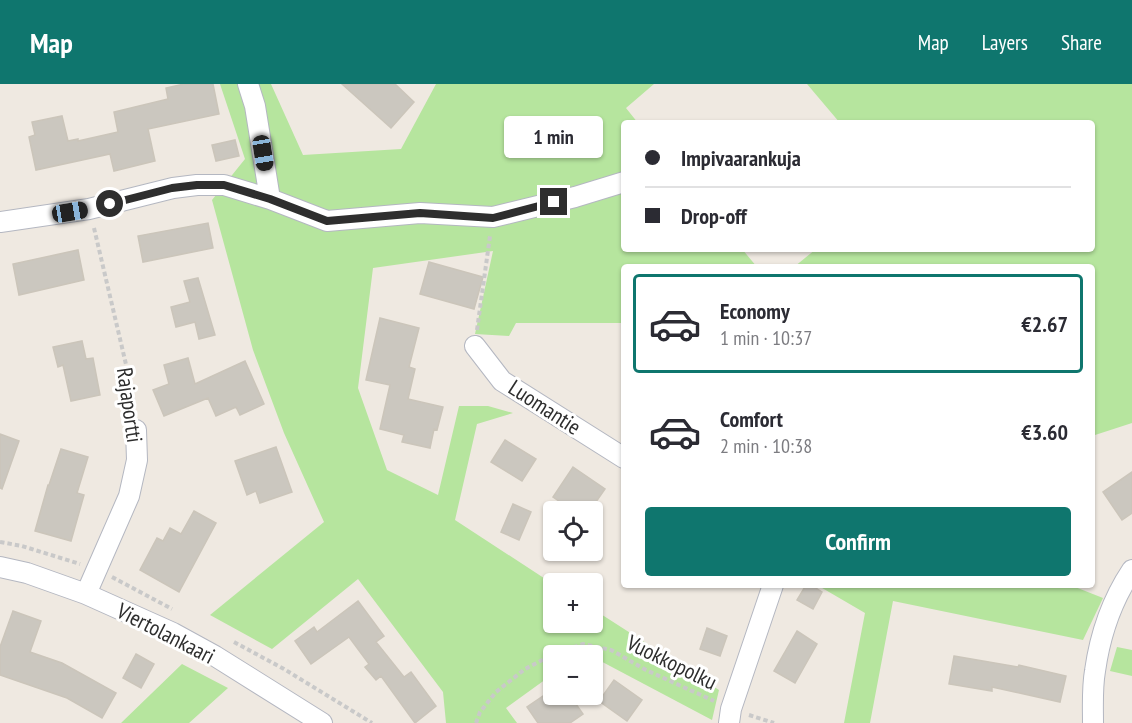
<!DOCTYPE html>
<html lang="en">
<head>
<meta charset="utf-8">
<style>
	:root { --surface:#fff; --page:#f7f7f7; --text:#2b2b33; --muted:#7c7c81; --line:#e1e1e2; --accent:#0f766e }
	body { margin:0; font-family:"PT Sans Narrow",sans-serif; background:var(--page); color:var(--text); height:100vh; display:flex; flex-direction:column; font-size:22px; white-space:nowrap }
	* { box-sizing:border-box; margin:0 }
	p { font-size:20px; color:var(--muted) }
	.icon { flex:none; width:33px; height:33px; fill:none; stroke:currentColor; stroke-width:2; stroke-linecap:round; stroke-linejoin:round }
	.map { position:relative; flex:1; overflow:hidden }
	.details { position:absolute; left:621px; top:180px; width:474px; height:324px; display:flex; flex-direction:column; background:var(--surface); border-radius:6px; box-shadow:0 2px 4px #0004 }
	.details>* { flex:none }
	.guide { position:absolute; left:621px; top:36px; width:474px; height:132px; border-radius:6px; box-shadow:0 2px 4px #0004; display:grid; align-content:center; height:132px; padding:0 24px; background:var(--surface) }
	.buttons { position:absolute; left:543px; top:417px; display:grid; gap:12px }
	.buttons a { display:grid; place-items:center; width:60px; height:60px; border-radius:6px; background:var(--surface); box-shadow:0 2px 4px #0004; font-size:30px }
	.end { position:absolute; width:27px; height:27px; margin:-14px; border:8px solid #2e2e2e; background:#fff; box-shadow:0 0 0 3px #fff }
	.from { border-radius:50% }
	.bubble { position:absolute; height:42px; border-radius:6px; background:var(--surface); box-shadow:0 2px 4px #0004; font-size:20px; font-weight:800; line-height:42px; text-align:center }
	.car { position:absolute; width:18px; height:36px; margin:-18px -9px; border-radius:8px; box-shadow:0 0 4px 2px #0007; background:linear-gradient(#222 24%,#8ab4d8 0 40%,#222 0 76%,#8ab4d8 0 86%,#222 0) }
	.guide b { display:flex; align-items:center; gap:21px; height:57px; font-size:22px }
	.guide b+b { border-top:2px solid var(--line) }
	.guide i { width:15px; height:15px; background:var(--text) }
	ul { padding:10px 0 0; list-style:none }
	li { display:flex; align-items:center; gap:18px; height:99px; margin:0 12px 9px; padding:0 12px; border:3px solid transparent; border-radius:6px }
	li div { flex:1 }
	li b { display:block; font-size:22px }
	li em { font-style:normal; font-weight:800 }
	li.on { border-color:var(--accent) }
	li>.icon { width:54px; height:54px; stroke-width:1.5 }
	.action { display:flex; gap:12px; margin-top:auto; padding:12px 24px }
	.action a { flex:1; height:69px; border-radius:6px; background:var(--accent); color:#fff; font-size:24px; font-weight:800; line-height:69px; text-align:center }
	header { display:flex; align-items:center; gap:36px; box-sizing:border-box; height:84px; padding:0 30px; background:var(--accent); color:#fff }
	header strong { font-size:28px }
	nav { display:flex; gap:33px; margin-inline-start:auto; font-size:21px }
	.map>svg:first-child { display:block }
</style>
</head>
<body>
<header>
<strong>Map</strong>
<nav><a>Map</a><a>Layers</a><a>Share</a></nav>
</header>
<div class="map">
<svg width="1132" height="639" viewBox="0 0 1132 639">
	<rect width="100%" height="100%" fill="#efe9e1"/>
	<path fill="#b6e59e" d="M220,0H271L303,71L401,65L436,0H654L626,24L638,39H624V165H742L757,183H624V239H516L509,252L475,250L493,167L373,184L358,304L387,386L438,411L459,322H488L513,329L477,340L455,436L553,500L554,538H592L593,525L719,606L712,636L593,573L592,572L584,569L580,571L554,572L553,590L506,624L517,639H446L443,608L358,495L272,565L210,531L324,438L284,349L253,266L212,116L245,75Z
		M807,0H1132V339L1092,352V183H794L816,165H1092V39H840Z
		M817,501H1070L1103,514L1083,556L893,517L870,639H844L865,529Z
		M1117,563L1132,566V592L1110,587Z
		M182,580L228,604L189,639H121Z"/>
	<path fill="#cbc7bf" stroke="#cbc5ba" stroke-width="1.5" d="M184,0H213L219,30L148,45L155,77L114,87L110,70L36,86L29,53L35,51L32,38L62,32L68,57L78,55V57L118,48L114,28L168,15L166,4Z
		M342,0H395L414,18L391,44Z
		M235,56L239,72L216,77L212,61Z
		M208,139L213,164L143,178L138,152Z
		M78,166L84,196L19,211L13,180Z
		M429,178L483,193L474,225L420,210Z
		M198,194L215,251L199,255L195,238L176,243L171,223L190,218L184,197Z
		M380,234L419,244L409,283L415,285L408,315L443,323L437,346L434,345L430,364L402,358L404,351L380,345L390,301L366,296Z
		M82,257L86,275L93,274L100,311L71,317L63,281L58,283L53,263Z
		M188,274L195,300L245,277L264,320L240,331L236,323L216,332L208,314L164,332L153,306L169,300L164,281Z
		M0,350L19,357L2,405L0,404Z
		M505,356L536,375L522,397L491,378Z
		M276,363L292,408L260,419L256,407L247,411L235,377Z
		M61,365L88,373L77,409L84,411L71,457L35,447L48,401H49Z
		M573,383L605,405L589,428H575L553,413Z
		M1132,388V429L1122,436L1103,408Z
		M513,420L531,428L519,456L501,448Z
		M194,427L216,439L179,508L140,486L157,454L163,457L170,444L181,450Z
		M806,501H811L822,508L813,525L797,516Z
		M358,517L384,552L376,558L404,593L411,588L436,622L415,639L381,592L376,596L365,583L369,580L349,553L311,580L295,557L314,543L317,548Z
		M13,527L41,537L30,568L62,579L116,609L102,634L67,614L0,591V563Z
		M707,544L727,552L720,572L700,565Z
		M797,547L817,560L795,599L774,587Z
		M136,570L154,580L141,604L123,594Z
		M954,572L1018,583L1019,581L1066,592L1060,618L992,603V607L949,600Z
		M614,596L642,616L627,637L599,617Z
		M546,610H569L583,630L570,639H538L527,623Z"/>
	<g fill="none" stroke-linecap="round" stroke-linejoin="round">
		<defs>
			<path id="minor" d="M248,0L255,22L270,115L327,137L420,129L493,133L575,113L624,98
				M0,138L89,125L173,104L197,101H224L270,115
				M475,262L502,297L624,374
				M0,483L27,489L86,510L173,549L215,572L322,639
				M86,510L129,412L137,376L136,346
				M729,639L731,625L773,501
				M1093,639C1093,622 1092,604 1095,587C1100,551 1112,516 1132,486"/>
		</defs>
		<use href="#minor" stroke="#b4b7c1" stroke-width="22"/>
		<path stroke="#c9c9c9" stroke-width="4" stroke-dasharray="4.5 3" stroke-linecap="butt" d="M94,144L132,306L134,327
			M477,246L490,152
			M0,458L22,462L80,480
			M112,493L172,525
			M234,558L284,585L372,639
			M749,631L774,639
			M476,639L480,628L496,608L525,585L556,569L583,560L611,566L646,586L714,617"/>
		<use href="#minor" stroke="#fff" stroke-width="20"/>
	</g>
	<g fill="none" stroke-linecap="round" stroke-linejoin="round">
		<path stroke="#2e2e2e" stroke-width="8" d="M110,120L172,104L197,101H224L270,115L327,137L420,129L493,134L554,118"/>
	</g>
	<g text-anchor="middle" stroke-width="6" stroke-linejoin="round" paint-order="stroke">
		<g font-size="22" fill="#2e2e2e" stroke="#fff">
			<text transform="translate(130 321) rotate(82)" y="8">Rajaportti</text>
			<text transform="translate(545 323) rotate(33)" y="8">Luomantie</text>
			<text transform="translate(166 549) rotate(27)" y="8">Viertolankaari</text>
			<text transform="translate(672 578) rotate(26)" y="8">Vuokkopolku</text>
		</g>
	</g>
</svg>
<div class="buttons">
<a><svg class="icon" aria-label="locate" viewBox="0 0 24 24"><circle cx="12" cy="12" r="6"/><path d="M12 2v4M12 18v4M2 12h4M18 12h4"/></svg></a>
<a>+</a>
<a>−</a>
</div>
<i class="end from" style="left:110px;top:120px"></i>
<i class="end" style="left:554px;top:118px"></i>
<div class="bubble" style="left:504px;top:32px;width:99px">1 min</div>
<i class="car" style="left:263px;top:69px;rotate:171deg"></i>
<i class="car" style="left:70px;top:128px;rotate:81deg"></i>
<div class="guide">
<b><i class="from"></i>Impivaarankuja</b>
<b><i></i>Drop-off</b>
</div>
<section class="details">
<ul>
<li class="on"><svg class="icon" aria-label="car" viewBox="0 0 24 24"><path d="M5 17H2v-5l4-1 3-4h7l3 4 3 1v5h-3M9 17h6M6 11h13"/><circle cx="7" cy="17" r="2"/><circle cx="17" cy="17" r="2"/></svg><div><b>Economy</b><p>1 min · 10:37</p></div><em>€2.67</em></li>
<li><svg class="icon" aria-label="car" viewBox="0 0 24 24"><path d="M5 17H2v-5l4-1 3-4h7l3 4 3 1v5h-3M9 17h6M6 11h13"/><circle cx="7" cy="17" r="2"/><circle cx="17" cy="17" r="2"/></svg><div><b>Comfort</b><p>2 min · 10:38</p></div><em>€3.60</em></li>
</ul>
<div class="action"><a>Confirm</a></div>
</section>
</div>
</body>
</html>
